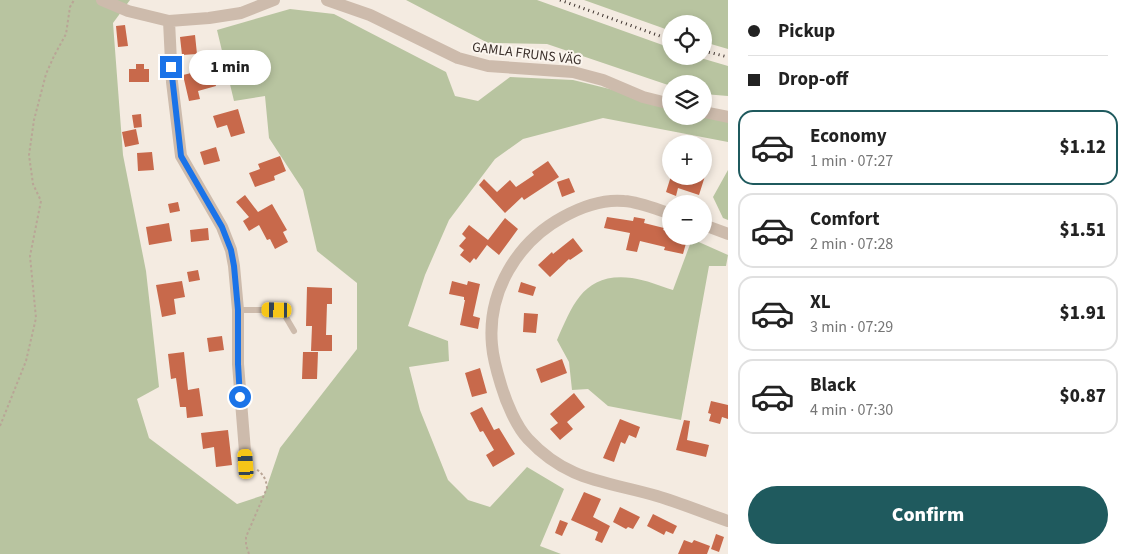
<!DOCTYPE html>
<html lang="en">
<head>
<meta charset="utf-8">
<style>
	:root { --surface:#fff; --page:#f2f2f2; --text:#222; --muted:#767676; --line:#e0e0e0; --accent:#1f5a5e }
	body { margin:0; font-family:"Source Sans 3",sans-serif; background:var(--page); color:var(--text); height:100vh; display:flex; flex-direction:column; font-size:19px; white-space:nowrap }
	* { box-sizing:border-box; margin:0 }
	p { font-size:16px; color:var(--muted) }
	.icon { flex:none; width:28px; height:28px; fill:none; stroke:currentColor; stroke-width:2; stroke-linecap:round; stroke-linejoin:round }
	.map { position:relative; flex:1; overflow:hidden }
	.drawer { display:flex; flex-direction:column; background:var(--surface); width:400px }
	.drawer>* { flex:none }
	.guide { display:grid; align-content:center; height:110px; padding:0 20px; background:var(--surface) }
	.controls { position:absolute; left:662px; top:15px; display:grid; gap:10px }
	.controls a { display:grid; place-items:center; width:50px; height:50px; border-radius:50%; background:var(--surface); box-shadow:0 2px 8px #0003; font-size:25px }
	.end { position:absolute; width:22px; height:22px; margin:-11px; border:6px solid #1a73e8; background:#fff; box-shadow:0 0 0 2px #fff }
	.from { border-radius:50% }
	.bubble { position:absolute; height:35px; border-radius:18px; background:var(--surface); box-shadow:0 2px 8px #0003; font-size:16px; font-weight:800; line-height:35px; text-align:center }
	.car { position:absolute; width:15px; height:30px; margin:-15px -8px; border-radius:6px; box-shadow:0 0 4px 1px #0007; background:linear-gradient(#f5c518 24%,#345 0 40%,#f5c518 0 76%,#345 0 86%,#f5c518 0) }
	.guide b { display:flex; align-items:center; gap:18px; height:48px; font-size:19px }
	.guide b+b { border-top:1px solid var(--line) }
	.guide i { width:12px; height:12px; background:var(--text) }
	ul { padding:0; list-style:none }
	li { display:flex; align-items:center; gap:15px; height:75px; margin:0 10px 8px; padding:0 10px; border:2px solid var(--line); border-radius:15px }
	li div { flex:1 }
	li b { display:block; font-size:19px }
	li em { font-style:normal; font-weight:800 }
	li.on { border-color:var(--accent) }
	li>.icon { width:45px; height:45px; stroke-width:1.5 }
	.primary-button { display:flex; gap:10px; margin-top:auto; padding:10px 20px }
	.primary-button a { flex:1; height:58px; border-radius:30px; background:var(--accent); color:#fff; font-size:20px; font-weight:800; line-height:58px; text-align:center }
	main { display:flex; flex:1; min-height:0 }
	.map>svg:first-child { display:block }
</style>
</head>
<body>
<main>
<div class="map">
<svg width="728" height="554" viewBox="0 0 728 554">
	<rect width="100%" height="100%" fill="#f4ebe1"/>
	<path fill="#b8c4a0" d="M0,0H130L113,23L123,155L146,271L159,387L137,399L149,438L237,504L264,495L280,448L357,349V283L317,251L303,190L269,138L265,96L234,101L217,30L290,9L334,14L446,72L455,96L478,101L510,77L573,80L671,104V116L728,117V142L603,118L523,139L495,159L449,220L425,275L408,326L448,341L449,361L409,367L420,410L448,480L468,500L490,507L527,467L564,489L540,546L561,554H0Z
		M406,0H537L671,48V56H694L728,66V96L704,94V84H671V86L547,44L488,43Z
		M584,0H728V49L704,42V24H671V31Z
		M728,170V220L723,218L713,197Z
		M692,239L728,255L726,266H709L681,420L608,406L588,389L572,390L569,362L557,340C573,304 584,272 632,278C646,280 660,286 673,290Z"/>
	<path fill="#c8694b" d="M125,25L128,46L118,47L116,26Z
		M195,35L197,54L182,55L180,37Z
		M221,59L223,66L214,69L212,61Z
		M136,64H144V69H149V82H129V69H136Z
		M212,68L216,86L198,91L200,99L189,101L183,75Z
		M238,109L245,133L231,137L227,125L217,128L213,116Z
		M141,114L142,127L134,128L132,115Z
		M136,129L139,144L125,147L122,132Z
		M216,147L220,161L204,165L200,152Z
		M152,152L154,170L138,171L137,153Z
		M280,156L286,171L274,176L275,180L255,187L249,173L260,169L258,164Z
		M548,161L559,177L524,200L522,197L505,213L479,185L484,179L497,192L510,180L516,187L534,175L532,172Z
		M671,176L688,181L689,176H705L699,195L678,188L676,196L666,192Z
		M569,178L575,192L562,197L557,182Z
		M245,195L258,212L272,204L287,230L283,232L288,242L275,249L270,239L267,240L259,225L249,231L243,221L249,217L236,202Z
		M178,202L180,211L170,213L168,204Z
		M607,217L633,221L634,217L645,219L644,223L664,228L663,230L671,232V236H688L683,254L664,250L665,247L640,241L637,252L626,250L630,233L604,228Z
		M505,218L518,229L499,255L487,245L476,260L474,258L470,263L460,255L464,250L459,246L466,238L462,234L469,225L488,240Z
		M169,223L172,241L149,245L146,227Z
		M208,228L209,240L191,242L190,230Z
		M573,238L583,251L570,260L569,259L550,277L538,265L552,252L553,254Z
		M198,270L200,280L189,282L187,272Z
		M182,281L185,297L174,299L176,314L162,317L156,285Z
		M452,281L467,285L468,281L480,284L473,316L480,318L478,329L460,325L465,300H464V297L449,294Z
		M521,282L536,287L533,296L518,292Z
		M307,287L332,288V304H327L326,335H332V351H311L312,326H306Z
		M524,313L538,314L536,333L523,332Z
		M222,336L224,350L209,352L207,338Z
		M184,352L188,390L199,388L203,416L187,418L186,407H180L176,378L171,379L168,354Z
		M303,352H318L317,379H302Z
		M562,359L567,373L541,383L536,369Z
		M480,368L487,393L472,397L465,373Z
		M574,393L585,407L567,422L573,429L560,440L550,429L558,423L550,414Z
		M711,401L728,405V419L722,417L720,424L709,421L711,414L708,413Z
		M482,407L494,430L499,428L515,454L493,467L486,455L494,450L483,431L480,432L470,413Z
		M620,419L640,427L636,438L629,435L625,444L621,442L614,462L603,458Z
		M684,420L690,421L687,440L709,445L706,457L676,450Z
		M228,430L232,465L216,467L214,447L203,449L201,433Z
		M584,492L601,499L593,517L610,526L602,543L595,540L598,532L571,520Z
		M620,507L640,517L633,529L628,527L626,529L613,522Z
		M653,514L677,526L673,534L666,531L664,535L647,526Z
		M560,520L568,523L562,536L555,533Z
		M716,534L724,537L719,552L711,549Z
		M684,540L692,543L694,540L710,546L707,554H678Z"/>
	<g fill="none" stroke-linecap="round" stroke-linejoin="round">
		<path stroke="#b9a596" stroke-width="2" stroke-dasharray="2.5 2.5" stroke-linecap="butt" d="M0,426L26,361L36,318L30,256L41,201L33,184L29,155L34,120L46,74L54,56L66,34L70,7L74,0
			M249,554L246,545V537L267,488C266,478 263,474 255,468"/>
		<path stroke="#cdbbac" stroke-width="6" d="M238,310H277L284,314L294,331"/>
		<path stroke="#cdbbac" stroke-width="12" d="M102,0L128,11L169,21L209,18L241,13L274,0
			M327,0L370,15L458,58L488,66L573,72L603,80L643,97L671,104
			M169,21L172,82L181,156L222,227L231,250L234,266L238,310V364L246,464
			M704,112L728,117
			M671,214C656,209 640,202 624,201C603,199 581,207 563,217C517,242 487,292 492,345C493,359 497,372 501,385C506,402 516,426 528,439C568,482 606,481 657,496C681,503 704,513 728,521
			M704,225L728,234"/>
		<path stroke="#3b302b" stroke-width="3" stroke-dasharray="1 4" stroke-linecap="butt" d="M560,0L671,40
			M704,51L728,57"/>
	</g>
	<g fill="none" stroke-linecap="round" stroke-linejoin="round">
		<path stroke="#1a73e8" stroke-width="6" d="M171,67L181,156L222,227L231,250L234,266L238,310V364L240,397"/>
	</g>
	<g text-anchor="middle" stroke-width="4" stroke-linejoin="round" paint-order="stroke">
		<g font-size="14" fill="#3b302b" stroke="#fbf5ee">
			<text transform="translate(527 53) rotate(7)" y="5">GAMLA FRUNS VÄG</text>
		</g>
	</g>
</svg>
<div class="controls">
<a><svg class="icon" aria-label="locate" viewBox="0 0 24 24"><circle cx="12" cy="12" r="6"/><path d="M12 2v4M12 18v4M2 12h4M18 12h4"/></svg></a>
<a><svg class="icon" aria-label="layers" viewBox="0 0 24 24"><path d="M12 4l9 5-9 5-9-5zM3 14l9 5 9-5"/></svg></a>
<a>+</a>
<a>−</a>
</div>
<i class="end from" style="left:240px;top:397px"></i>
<i class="end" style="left:171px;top:67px"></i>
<div class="bubble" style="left:189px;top:50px;width:82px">1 min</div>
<i class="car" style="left:277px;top:310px;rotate:271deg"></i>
<i class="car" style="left:246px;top:464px;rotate:356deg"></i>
</div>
<section class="drawer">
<div class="guide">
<b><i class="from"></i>Pickup</b>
<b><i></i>Drop-off</b>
</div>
<ul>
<li class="on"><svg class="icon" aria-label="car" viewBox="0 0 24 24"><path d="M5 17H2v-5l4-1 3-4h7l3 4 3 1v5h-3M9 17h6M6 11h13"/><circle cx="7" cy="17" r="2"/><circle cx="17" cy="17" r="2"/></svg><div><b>Economy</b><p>1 min · 07:27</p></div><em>$1.12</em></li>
<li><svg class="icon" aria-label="car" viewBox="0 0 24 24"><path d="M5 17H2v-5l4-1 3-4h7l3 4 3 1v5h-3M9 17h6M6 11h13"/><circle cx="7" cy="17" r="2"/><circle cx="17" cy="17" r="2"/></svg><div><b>Comfort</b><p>2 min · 07:28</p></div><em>$1.51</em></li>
<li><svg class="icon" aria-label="car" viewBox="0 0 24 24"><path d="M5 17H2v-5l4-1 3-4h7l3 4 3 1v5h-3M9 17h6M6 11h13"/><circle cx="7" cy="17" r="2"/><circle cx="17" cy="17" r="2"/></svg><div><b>XL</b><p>3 min · 07:29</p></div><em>$1.91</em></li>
<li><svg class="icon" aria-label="car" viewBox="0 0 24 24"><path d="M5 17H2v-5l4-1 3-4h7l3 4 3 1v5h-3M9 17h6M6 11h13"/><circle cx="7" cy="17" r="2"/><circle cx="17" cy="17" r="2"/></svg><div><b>Black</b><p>4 min · 07:30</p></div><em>$0.87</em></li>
</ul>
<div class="primary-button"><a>Confirm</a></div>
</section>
</main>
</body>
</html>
